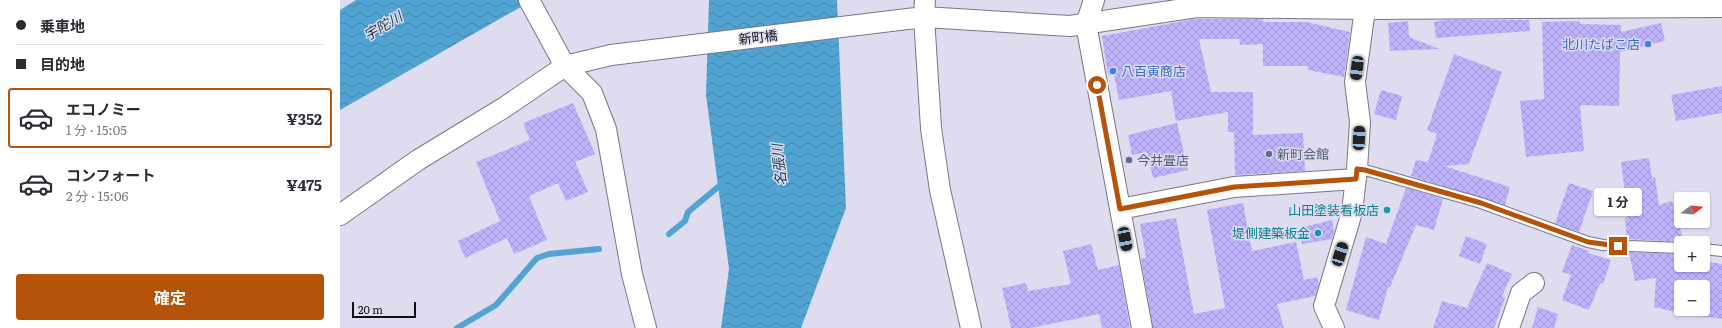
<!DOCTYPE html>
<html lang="ja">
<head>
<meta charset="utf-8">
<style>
	:root { --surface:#fff; --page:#f2f2f3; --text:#2b2b33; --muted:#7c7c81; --line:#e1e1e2; --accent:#b45309 }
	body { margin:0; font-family:Literata,"Noto Sans JP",serif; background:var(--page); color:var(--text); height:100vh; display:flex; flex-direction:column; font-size:15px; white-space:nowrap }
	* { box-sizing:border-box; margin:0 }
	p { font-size:13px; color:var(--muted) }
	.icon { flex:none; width:22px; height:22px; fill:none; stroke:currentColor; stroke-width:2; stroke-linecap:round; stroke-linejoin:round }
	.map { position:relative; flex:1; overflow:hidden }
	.sheet { display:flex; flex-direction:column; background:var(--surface); width:340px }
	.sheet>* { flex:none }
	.banner { display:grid; align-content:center; height:88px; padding:0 16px; background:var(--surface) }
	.needle { width:26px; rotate:74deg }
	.tools { position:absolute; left:1334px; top:192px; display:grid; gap:8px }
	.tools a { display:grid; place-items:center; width:36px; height:36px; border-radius:4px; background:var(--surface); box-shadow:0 1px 3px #0004; font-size:20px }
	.scale { position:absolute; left:12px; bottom:10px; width:64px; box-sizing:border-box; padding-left:4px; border:2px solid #0f0e14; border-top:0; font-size:11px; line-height:14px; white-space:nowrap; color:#0f0e14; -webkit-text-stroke:3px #dfdcef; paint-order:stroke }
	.end { position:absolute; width:18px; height:18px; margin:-9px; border:5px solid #b45309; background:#fff; box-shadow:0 0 0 2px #fff }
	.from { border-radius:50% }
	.bubble { position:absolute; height:28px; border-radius:4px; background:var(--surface); box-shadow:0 1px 3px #0004; font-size:13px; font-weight:700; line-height:28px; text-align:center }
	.car { position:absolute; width:12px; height:24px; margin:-12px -6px; border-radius:5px; box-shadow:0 0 3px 1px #0007; background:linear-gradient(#222 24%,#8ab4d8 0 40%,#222 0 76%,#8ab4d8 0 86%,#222 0) }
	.banner b { display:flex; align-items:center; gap:14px; height:38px; font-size:15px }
	.banner b+b { border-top:1px solid var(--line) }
	.banner i { width:10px; height:10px; background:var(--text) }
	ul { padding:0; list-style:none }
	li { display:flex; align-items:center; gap:12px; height:60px; margin:0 8px 6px; padding:0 8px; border:2px solid transparent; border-radius:4px }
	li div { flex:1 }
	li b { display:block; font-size:15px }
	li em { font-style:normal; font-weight:700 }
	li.current { border-color:var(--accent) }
	li>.icon { width:36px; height:36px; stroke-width:1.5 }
	.cta { display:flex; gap:8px; margin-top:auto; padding:8px 16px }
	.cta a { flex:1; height:46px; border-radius:4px; background:var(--accent); color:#fff; font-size:16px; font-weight:700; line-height:46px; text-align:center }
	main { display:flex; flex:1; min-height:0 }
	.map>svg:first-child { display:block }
</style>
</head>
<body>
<main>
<section class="sheet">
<div class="banner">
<b><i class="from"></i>乗車地</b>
<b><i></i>目的地</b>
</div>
<ul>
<li class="current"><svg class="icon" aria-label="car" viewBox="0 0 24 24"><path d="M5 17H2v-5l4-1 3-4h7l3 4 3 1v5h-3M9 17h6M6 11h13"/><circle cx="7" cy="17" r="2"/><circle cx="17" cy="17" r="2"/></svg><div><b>エコノミー</b><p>1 分 · 15:05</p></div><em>¥352</em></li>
<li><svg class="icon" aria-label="car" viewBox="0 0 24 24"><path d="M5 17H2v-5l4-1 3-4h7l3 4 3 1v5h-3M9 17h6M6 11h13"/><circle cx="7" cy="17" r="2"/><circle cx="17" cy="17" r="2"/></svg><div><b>コンフォート</b><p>2 分 · 15:06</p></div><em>¥475</em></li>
</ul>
<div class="cta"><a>確定</a></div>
</section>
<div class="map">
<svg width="1382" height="328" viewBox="0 0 1382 328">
	<defs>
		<pattern id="water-waves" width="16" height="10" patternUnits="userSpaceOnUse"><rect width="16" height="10" fill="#51a4d2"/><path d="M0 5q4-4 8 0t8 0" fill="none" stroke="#4284a9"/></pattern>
		<pattern id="building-cross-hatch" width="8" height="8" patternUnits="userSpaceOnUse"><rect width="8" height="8" fill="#bfb2fd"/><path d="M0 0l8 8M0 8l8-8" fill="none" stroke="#a398d8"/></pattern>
	</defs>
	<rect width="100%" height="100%" fill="#dfdcef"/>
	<path fill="url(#water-waves)" d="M16,0H193L0,110V10Z
		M369,0H497L506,208L461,328H381L389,269L366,95Z"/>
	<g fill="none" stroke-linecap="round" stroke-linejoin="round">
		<path stroke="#51a4d2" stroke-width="6" d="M329,234L345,221L348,212L384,182
			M117,328L156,305L197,258L209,254L259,249"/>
	</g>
	<path fill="url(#building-cross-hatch)" fill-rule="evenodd" d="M855,19H923V22H966L1010,32L1004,77L968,70V66H923V44L900,45L899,39H859L871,92H913V135L963,133L965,171L895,175L894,132H888V112L836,121L831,91L779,100L774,74L768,75L762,36Z
		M1104,20H1189L1190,31L1096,38L1094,22Z
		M1068,21L1069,37L1099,49L1050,51L1048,23Z
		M1239,21L1240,24L1281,25V32L1321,23L1325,41L1280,52L1279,106L1240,105L1244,151L1186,157L1180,101L1204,99L1202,22Z
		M1114,54L1162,72L1129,164L1104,166L1170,187L1165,205L1071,176L1076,160L1088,162L1097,134L1087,130Z
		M1382,86V113L1336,121L1331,95Z
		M1041,90L1062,96L1056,120L1034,114Z
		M233,103L255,154L235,162L248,192L226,201L218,183L189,196L207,240L174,254L167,238L125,258L118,241L160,221L136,162L190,140L183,123Z
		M837,123L848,170L813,178L807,152L792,155L788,135Z
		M1309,158L1312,178L1315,177L1319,205L1332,201L1344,242L1287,239L1285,218L1288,217L1281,162Z
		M1229,183L1253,191L1239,232L1215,223Z
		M1066,188L1103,199L1094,230L1076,225L1050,287H1048L1039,320L1006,310L1026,237L1046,244Z
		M903,203L912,251L956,242L964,280L977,277L979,284L975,296L937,304L944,328H813L801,259L806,258L800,224L836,218L854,314L885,308L867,210Z
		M992,220L994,231L992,239L962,244L959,228Z
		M1126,236L1147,244L1140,264L1119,256Z
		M751,244L758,270L779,265L790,328H762L759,314L691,328H671L662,288L686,283L688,291L731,284L723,251Z
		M1232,245L1249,251L1248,253L1271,260L1263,284L1260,283L1249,310L1222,300L1231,275L1222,272Z
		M1289,252L1341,254V265H1363V261L1382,264V319L1335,312L1314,307L1316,278L1295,281ZM1341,287H1363V309H1341Z
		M1147,263L1172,274L1162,296L1165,298L1154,328H1093L1102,301L1127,308Z
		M1198,307L1218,314L1214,328H1192Z"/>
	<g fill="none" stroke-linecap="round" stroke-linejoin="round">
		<defs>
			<path id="service" d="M1017,169L1025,170L1141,203L1248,242L1263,245L1341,248
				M1363,249L1382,251"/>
			<path id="minor" d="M189,0L225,66L252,93L266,129L292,274L306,328
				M585,0L584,17L591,128L600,190L631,328
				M754,0L746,24L802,328
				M780,209L894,187L1016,179
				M0,215L78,160L165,107L225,66L271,55L584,17L730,26L857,7L1025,9L1382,7
				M994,328L984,306L1012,212L1017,169L1020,122L1015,82L1025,9
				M1169,328L1181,293L1194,283"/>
		</defs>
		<use href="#service" stroke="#787687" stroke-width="12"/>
		<use href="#minor" stroke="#787687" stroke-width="22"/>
		<use href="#service" stroke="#fff" stroke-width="10"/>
		<use href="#minor" stroke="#fff" stroke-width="20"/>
	</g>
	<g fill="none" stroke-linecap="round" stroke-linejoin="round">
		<path stroke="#b45309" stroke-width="5" d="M757,85L780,209L894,187L1016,179L1017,169L1025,170L1141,203L1248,242L1278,246"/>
	</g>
	<g fill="#3f7fe0" stroke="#dfdcef" stroke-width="1.5">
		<circle cx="1308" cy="44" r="4"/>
		<circle cx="773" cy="71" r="4"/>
	</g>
	<g fill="#5c6f8a" stroke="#dfdcef" stroke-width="1.5">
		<circle cx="929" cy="154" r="4"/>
		<circle cx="789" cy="160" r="4"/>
	</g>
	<g fill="#0f9aa8" stroke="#dfdcef" stroke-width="1.5">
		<circle cx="1047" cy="210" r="4"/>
		<circle cx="978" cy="233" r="4"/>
	</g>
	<g text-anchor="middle" stroke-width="3" stroke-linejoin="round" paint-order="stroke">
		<g font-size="13" fill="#0f0e14" stroke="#dfdcef">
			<text transform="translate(418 37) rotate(-7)" y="5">新町橋</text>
		</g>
		<g font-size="13" fill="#366cbe" stroke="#dfdcef" text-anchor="end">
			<text x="1300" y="49">北川たばこ店</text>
			<text x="781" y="76" text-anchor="start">八百寅商店</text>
		</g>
		<g font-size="13" fill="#4e5e75" stroke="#dfdcef" text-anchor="start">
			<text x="937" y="159">新町会館</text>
			<text x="797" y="165">今井畳店</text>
		</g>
		<g font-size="13" fill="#0d838f" stroke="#dfdcef" text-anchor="end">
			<text x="1039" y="215">山田塗装看板店</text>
			<text x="970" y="238">堤側建築板金</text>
		</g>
		<g font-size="14" font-style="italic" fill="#173c4f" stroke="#dfdcef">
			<text transform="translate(43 26) rotate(-31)" y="5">宇陀川</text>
			<text transform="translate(439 165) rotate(-96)" y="5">名張川</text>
		</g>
	</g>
</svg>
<div class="tools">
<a><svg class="needle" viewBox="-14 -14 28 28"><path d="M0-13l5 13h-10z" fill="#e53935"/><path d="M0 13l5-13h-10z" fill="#7c7c81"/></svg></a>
<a>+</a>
<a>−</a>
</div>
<div class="scale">20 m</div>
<i class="end from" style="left:757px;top:85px"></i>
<i class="end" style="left:1278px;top:246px"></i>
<div class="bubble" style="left:1254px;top:188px;width:48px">1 分</div>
<i class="car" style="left:1017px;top:68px;rotate:187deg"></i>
<i class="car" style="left:1019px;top:138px;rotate:3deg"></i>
<i class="car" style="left:785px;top:239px;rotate:169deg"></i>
<i class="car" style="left:1000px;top:254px;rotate:17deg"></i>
</div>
</main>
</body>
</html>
